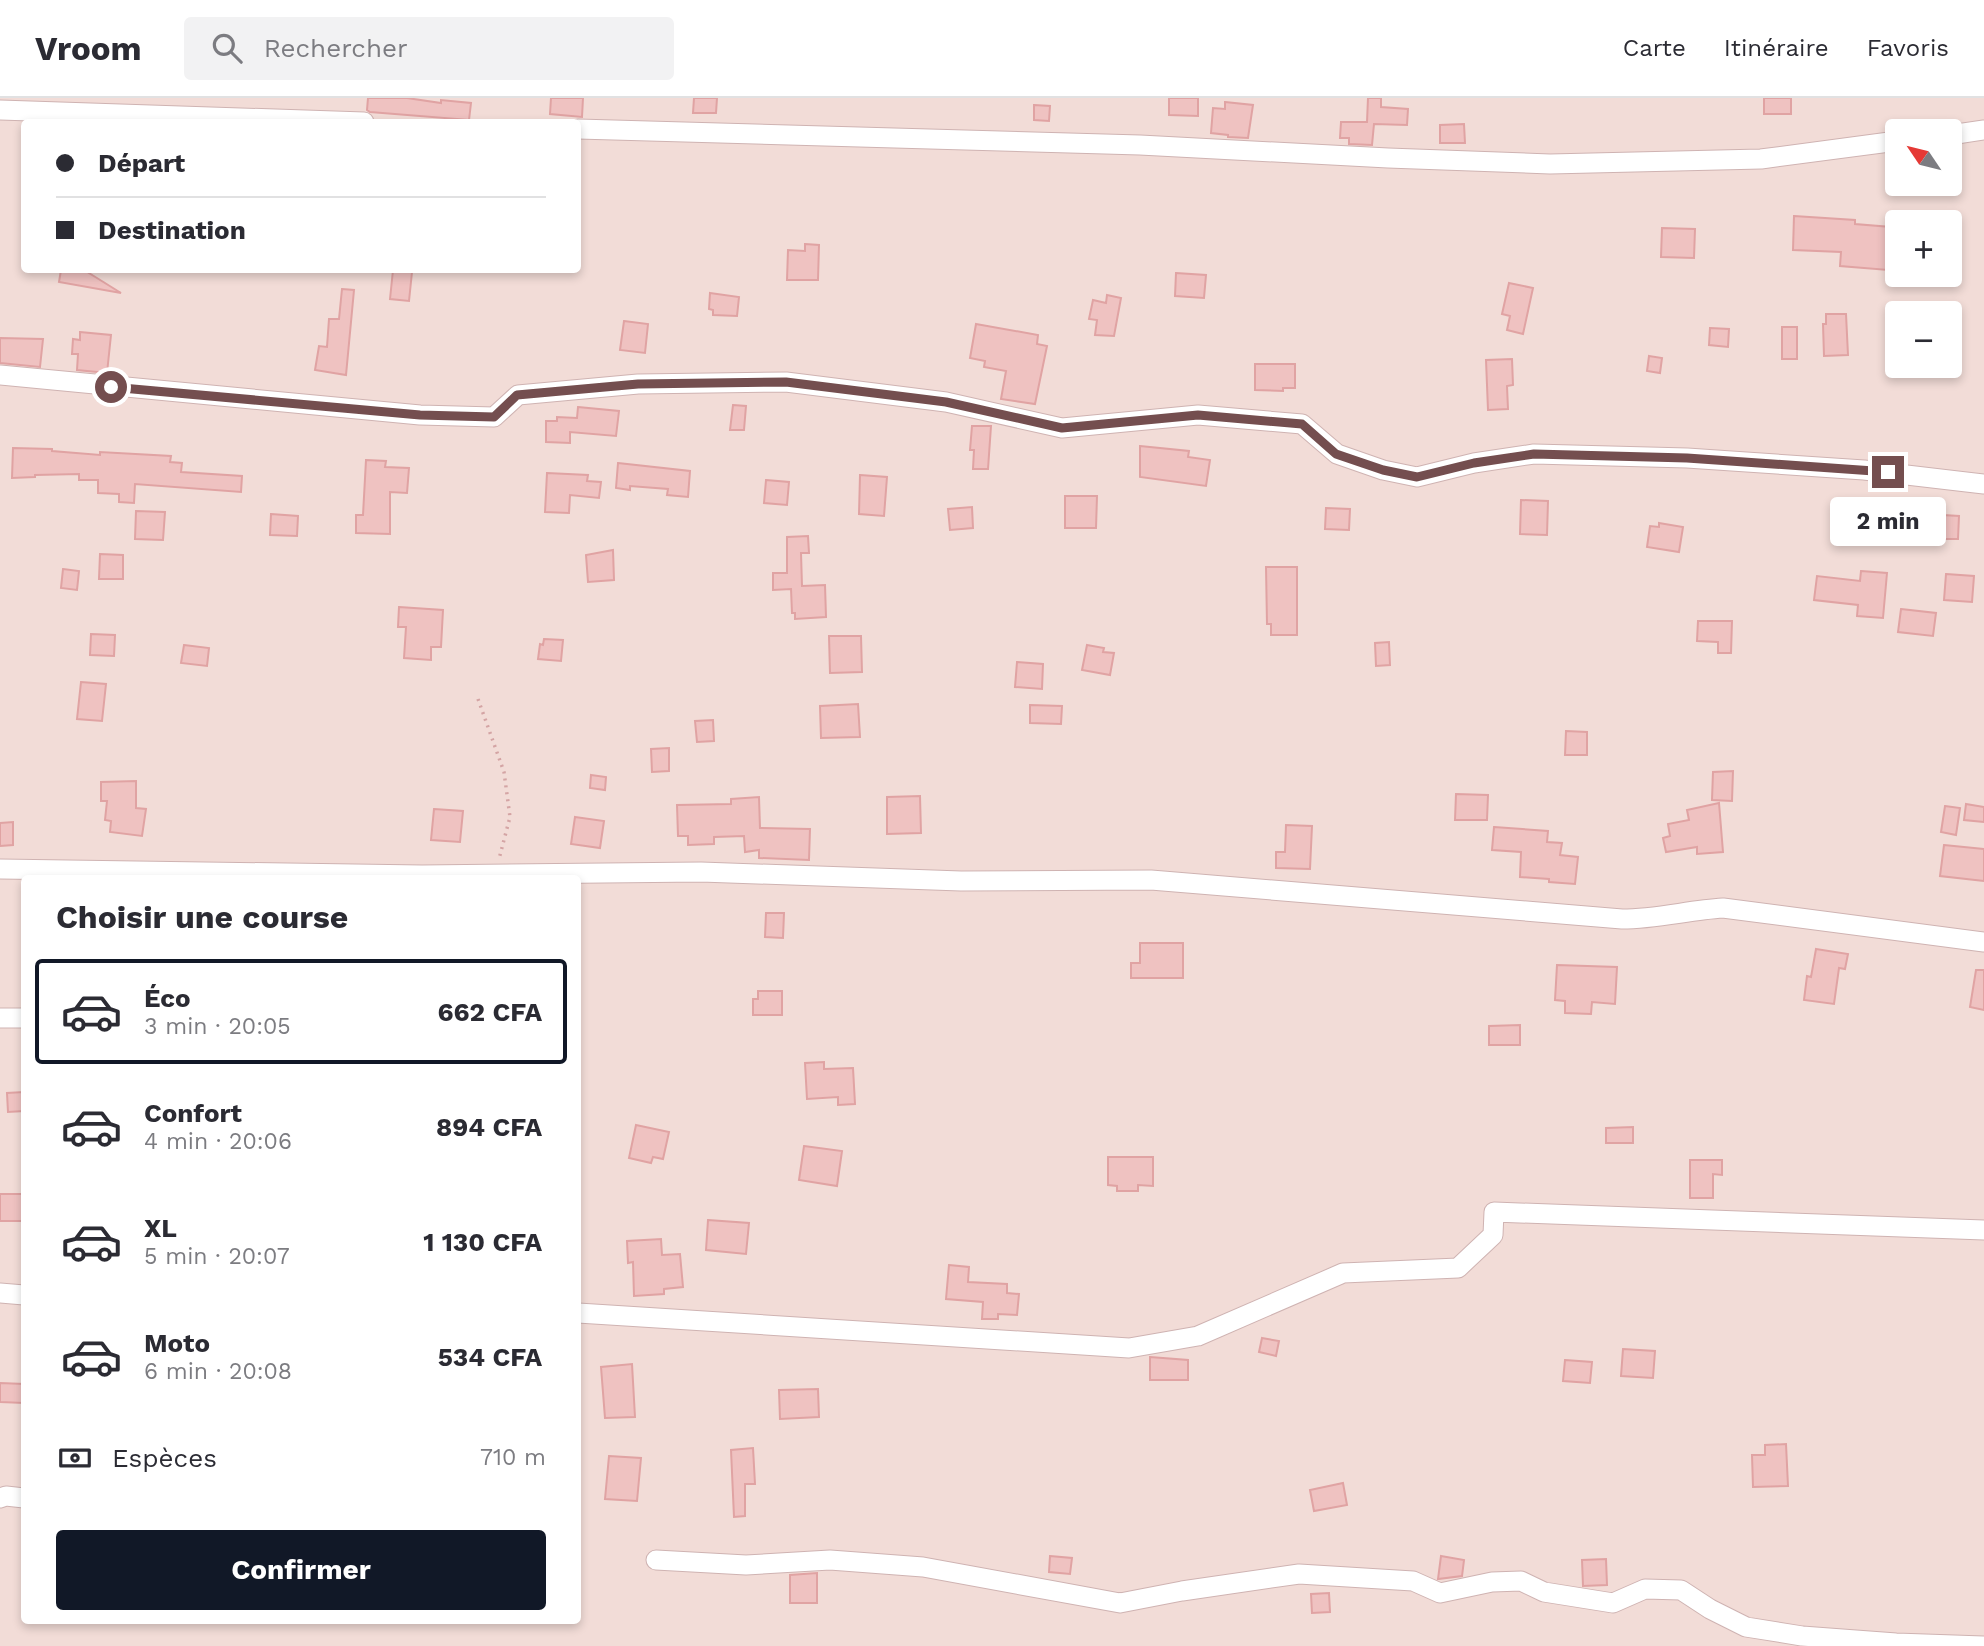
<!DOCTYPE html>
<html lang="fr">
<head>
<meta charset="utf-8">
<style>
	:root { --surface:#fff; --page:#f2f2f3; --text:#2b2b33; --muted:#7c7c81; --line:#e1e1e2; --accent:#111827 }
	body { margin:0; font-family:"Work Sans",sans-serif; background:var(--page); color:var(--text); height:100vh; display:flex; flex-direction:column; font-size:26px; white-space:nowrap }
	* { box-sizing:border-box; margin:0 }
	p { font-size:23px; color:var(--muted) }
	.icon { flex:none; width:38px; height:38px; fill:none; stroke:currentColor; stroke-width:2; stroke-linecap:round; stroke-linejoin:round }
	.map { position:relative; flex:1; overflow:hidden }
	.sheet { position:absolute; left:21px; top:777px; width:560px; height:749px; display:flex; flex-direction:column; background:var(--surface); border-radius:7px; box-shadow:0 4px 10px #0003 }
	.sheet>* { flex:none }
	.hud { position:absolute; left:21px; top:21px; width:560px; height:154px; border-radius:7px; box-shadow:0 4px 10px #0003; display:grid; align-content:center; height:154px; padding:0 35px; background:var(--surface) }
	.needle { width:46px; rotate:305deg }
	.controls { position:absolute; left:1885px; top:21px; display:grid; gap:14px }
	.controls a { display:grid; place-items:center; width:77px; height:77px; border-radius:7px; background:var(--surface); box-shadow:0 4px 10px #0003; font-size:35px }
	.end { position:absolute; width:32px; height:32px; margin:-16px; border:9px solid #744e4f; background:#fff; box-shadow:0 0 0 4px #fff }
	.from { border-radius:50% }
	.bubble { position:absolute; height:49px; border-radius:7px; background:var(--surface); box-shadow:0 4px 10px #0003; font-size:23px; font-weight:700; line-height:49px; text-align:center }
	.hud b { display:flex; align-items:center; gap:24px; height:66px; font-size:26px }
	.hud b+b { border-top:2px solid var(--line) }
	.hud i { width:18px; height:18px; background:var(--text) }
	ul { padding:0; list-style:none }
	li { display:flex; align-items:center; gap:21px; height:105px; margin:0 14px 10px; padding:0 21px; border:4px solid transparent; border-radius:7px }
	li div { flex:1 }
	li b { display:block; font-size:26px }
	li em { font-style:normal; font-weight:700 }
	li.on { border-color:var(--accent) }
	li>.icon { width:63px; height:63px; stroke-width:1.5 }
	h2 { padding:0 35px; font-size:32px; line-height:84px }
	.pay { display:flex; align-items:center; gap:18px; height:77px; padding:0 35px; font-size:26px }
	.pay p { margin-inline-start:auto }
	.primary-button { display:flex; gap:14px; margin-top:auto; padding:14px 35px }
	.primary-button a { flex:1; height:80px; border-radius:7px; background:var(--accent); color:#fff; font-size:28px; font-weight:700; line-height:80px; text-align:center }
	header { display:flex; align-items:center; gap:42px; box-sizing:border-box; height:98px; padding:0 35px; background:var(--surface); border-bottom:2px solid var(--line) }
	header strong { font-size:33px }
	nav { display:flex; gap:38px; margin-inline-start:auto; font-size:24px }
	.search { width:490px; height:63px; background:var(--page); display:flex; align-items:center; gap:18px; box-sizing:border-box; padding:0 24px; border-radius:7px; color:var(--muted); font-size:26px }
	.map>svg:first-child { display:block }
</style>
</head>
<body>
<header>
<strong>Vroom</strong>
<div class="search"><svg class="icon" aria-label="search" viewBox="0 0 24 24"><circle cx="10" cy="10" r="6"/><path d="M15 15l6 6"/></svg>Rechercher</div>
<nav><a>Carte</a><a>Itinéraire</a><a>Favoris</a></nav>
</header>
<div class="map">
<svg width="1984" height="1548" viewBox="0 0 1984 1548">
	<rect width="100%" height="100%" fill="#fbece8"/>
	<path fill="#f2dcd7" fill-rule="evenodd" d="M0,0H1984V1548H0ZM24,24H578V172H24ZM1897,33H1950V86H1897ZM1897,124H1950V177H1897ZM1897,215H1950V268H1897ZM24,780H578V1522H24Z"/>
	<path fill="#efc2c1" stroke="#e0a3a3" stroke-width="2" d="M368,0H407L441,5V2L471,5L469,22L370,14L367,12Z
		M551,0H583L582,19L550,16Z
		M694,0H717L716,15H693Z
		M1169,0H1198V18L1169,17Z
		M1368,0H1381V9L1408,11L1407,27L1374,26L1372,47L1349,46V40H1340L1341,24H1367Z
		M1764,0H1791V16H1764Z
		M1225,4L1253,7L1248,40L1228,39V37L1211,35L1213,10L1225,11Z
		M1034,7L1050,8L1049,23L1034,22Z
		M1464,26L1465,45H1440V27Z
		M1794,118L1855,122V126L1891,129L1888,172L1840,168L1841,154L1793,152Z
		M1662,130L1695,131L1694,160L1661,159Z
		M805,146L819,147L818,182H787L788,152L805,153Z
		M61,172H84L121,195L59,184Z
		M393,172L412,174L409,203L390,201Z
		M1176,175L1206,177L1204,200L1175,198Z
		M1509,185L1533,190L1523,236L1507,232L1510,218L1502,216Z
		M342,191L354,192L346,277L315,272L319,248L327,249L329,221H339Z
		M710,195L739,199L737,218L713,217V212L709,211Z
		M1107,197L1121,200L1114,238L1095,237L1097,222L1089,221L1093,202L1106,205Z
		M1826,216H1846L1848,257L1824,258L1823,226H1826Z
		M624,223L648,226L645,255L620,252Z
		M976,226L1038,237L1037,246L1047,248L1035,306L1001,301L1006,273L984,269L985,263L970,260Z
		M1782,229H1797V261H1782Z
		M1710,230L1729,231L1728,249L1709,247Z
		M80,234L111,237L107,275L77,272L78,256H72L73,241L80,242Z
		M0,240L43,241L40,269L0,265Z
		M1649,258L1662,260L1660,275L1647,273Z
		M1512,261L1513,287L1507,288L1508,311L1488,312L1486,262Z
		M1255,266H1295V290H1283V293L1255,292Z
		M733,307L746,308L744,332H730Z
		M578,309L619,313L616,338L570,334V345L546,344V323H557V319L577,320Z
		M972,328H991L988,371H973L974,352H970Z
		M1140,348L1189,353L1188,359L1210,362L1206,388L1140,379Z
		M13,350L52,351V353L100,357V354L171,358L170,364L182,365L181,374L242,378L241,394L135,386L134,405L119,404V396L98,395V382H79V376L35,377V379L12,380Z
		M366,362L386,363L385,369L409,370L407,395L390,394V436L356,435V417H363Z
		M618,365L690,373L688,399L667,397L668,391L630,388V392L616,390Z
		M547,375L588,377L587,383L601,384L599,400L570,397L569,415L545,414Z
		M860,377L887,379L884,418L859,416Z
		M766,382L789,384L787,407L764,405Z
		M1065,398H1097L1096,430H1065Z
		M1521,402L1548,403L1547,437L1520,436Z
		M1895,402L1944,407L1943,417L1959,418L1958,441H1945V433L1892,428Z
		M972,409L973,430L950,432L948,411Z
		M1326,410L1350,411L1349,432L1325,431Z
		M136,413L165,414L163,442L135,441Z
		M271,416L298,418L297,438L270,437Z
		M1659,425L1683,429L1679,454L1647,449L1650,428L1659,429Z
		M808,438L809,455H801L802,488L825,487L826,519L795,521V515H792L791,491L773,492V475H787V439Z
		M613,452L614,482L588,484L586,457Z
		M100,456L123,457V481H99Z
		M1266,469H1297V537H1271V526H1267Z
		M63,471L79,473L77,492L61,490Z
		M1861,473L1887,475L1883,520L1857,518L1858,507L1814,502L1817,478L1860,483Z
		M1946,476L1974,478L1972,504L1944,502Z
		M399,509L443,512L441,549H431V562L404,560L406,529H398Z
		M1901,511L1936,515L1933,538L1898,534Z
		M1698,523H1732L1731,555H1718V544L1697,543Z
		M91,536L115,537L114,558L90,557Z
		M829,538H861L862,574L830,575Z
		M544,541L563,542L561,563L538,561L540,546L543,547Z
		M1389,544L1390,567L1376,568L1375,545Z
		M184,547L209,550L207,568L181,565Z
		M1087,547L1104,550L1103,554L1114,555L1110,577L1082,572Z
		M1017,564L1043,566L1042,591L1015,589Z
		M81,584L106,586L102,623L77,621Z
		M858,606L860,639L821,640L820,608Z
		M1030,607L1062,608L1061,626L1030,625Z
		M713,622L714,643L697,644L695,623Z
		M1566,633L1587,634V657H1565Z
		M669,650V673L652,674L651,651Z
		M1733,673L1732,703L1712,702L1713,674Z
		M591,677L606,679L605,692L590,690Z
		M136,683V710L146,711L142,738L110,734L111,723L105,722L107,703H101V684Z
		M1456,696L1488,697L1487,722H1455Z
		M920,698L921,735L887,736V699Z
		M759,699L760,730L810,731L809,762L759,760V752L745,754L744,738L714,739V746L688,747V738H678L677,707L731,706V701Z
		M1719,705L1723,754L1697,756V749L1666,754L1663,740L1670,738L1668,726L1689,722L1687,712Z
		M1966,706L1984,709V724L1964,722Z
		M1945,708L1960,710L1956,737L1941,734Z
		M434,711L463,713L460,744L431,742Z
		M575,719L604,723L600,750L571,746Z
		M13,724V747L0,748V725Z
		M1286,727L1312,728L1310,771L1276,770V754H1285Z
		M1494,729L1548,733L1547,744L1562,745L1560,757L1578,759L1575,786L1549,784V781L1520,779L1521,754L1492,752Z
		M1944,747L1984,751V783L1940,778Z
		M766,815H784L783,840L765,839Z
		M1140,845H1183V880H1131V865H1140Z
		M1816,851L1848,856L1845,871L1839,870L1834,906L1804,902L1807,878L1811,879Z
		M1557,867L1617,869L1615,906L1592,904L1591,916L1565,915V903L1555,902Z
		M1976,872H1984V912L1970,909Z
		M758,893H782V917H753V901H758Z
		M1520,927V947H1489V928Z
		M824,964V971L853,970L855,1006L838,1007V999L807,1001L805,965Z
		M24,994V1013L8,1014L7,995Z
		M636,1027L669,1034L663,1061L653,1059L651,1065L629,1060Z
		M1633,1029V1045H1606V1030Z
		M804,1048L842,1053L837,1088L799,1082Z
		M1108,1059H1153V1088L1138,1087V1093H1117V1088L1108,1087Z
		M1690,1062H1722V1077L1713,1076V1100H1690Z
		M0,1096H24V1123H0Z
		M708,1122L749,1125L746,1156L706,1152Z
		M661,1141L662,1157L680,1156L683,1189L664,1191V1196L634,1198L633,1164L628,1165L627,1143Z
		M949,1167L969,1169L968,1184L1007,1186V1195L1019,1196L1017,1217L998,1216V1221H982L983,1204L946,1201Z
		M1262,1240L1279,1243L1276,1258L1259,1254Z
		M1623,1251L1655,1253L1653,1280L1621,1278Z
		M1150,1259L1188,1262V1282H1150Z
		M1565,1262L1592,1264L1590,1285L1563,1283Z
		M632,1266L635,1319L605,1320L601,1269Z
		M0,1285L24,1286V1305L0,1304Z
		M818,1291L819,1319L780,1321L779,1292Z
		M1786,1346L1788,1388L1753,1389L1752,1357H1765V1347Z
		M753,1350L755,1386H745V1418L734,1419L731,1352Z
		M609,1358L641,1360L637,1403L605,1401Z
		M1343,1385L1347,1407L1314,1413L1310,1392Z
		M1050,1458L1072,1460L1070,1476L1049,1474Z
		M1441,1458L1464,1462L1462,1478L1438,1481Z
		M1606,1461L1607,1487L1583,1488L1582,1462Z
		M817,1475V1505H790V1477Z
		M1329,1495L1330,1514L1312,1515L1311,1496Z"/>
	<g fill="none" stroke-linecap="round" stroke-linejoin="round">
		<defs>
			<path id="street" d="M0,12L364,24
				M578,31L1140,47L1388,60L1550,66L1761,61L1897,43
				M1950,37L1984,32
				M0,277L420,317L494,319L518,297L638,286L786,284L946,304L1062,330L1198,317L1302,326L1337,356L1383,372L1417,379L1474,365L1534,356L1687,360L1864,372L1984,386
				M0,771L422,777L701,774L961,783L1151,782L1622,821C1657,821 1689,812 1723,810L1984,844
				M0,920H24
				M0,1195L24,1197
				M578,1215L1129,1250L1198,1238L1343,1175L1458,1170L1493,1137L1494,1114L1984,1132
				M0,1400L6,1398L24,1400
				M656,1462L746,1467L830,1462L923,1469L1120,1505L1182,1493L1299,1476L1413,1483L1440,1495L1492,1484L1521,1483L1544,1494L1613,1505L1645,1491L1681,1492L1710,1511L1746,1529L1802,1538L1896,1545L1983,1548"/>
		</defs>
		<use href="#street" stroke="#cfb3b2" stroke-width="21"/>
		<path stroke="#d4a4a4" stroke-width="3.5" stroke-dasharray="2 5" stroke-linecap="butt" d="M478,601L504,674L510,719L499,761"/>
		<use href="#street" stroke="#fff" stroke-width="19"/>
	</g>
	<g fill="none" stroke-linecap="round" stroke-linejoin="round">
		<path stroke="#744e4f" stroke-width="9" d="M111,289L420,317L494,319L517,297L638,286L786,284L946,304L1062,330L1198,317L1302,326L1336,356L1383,372L1417,379L1474,365L1534,356L1687,360L1888,374"/>
	</g>
</svg>
<div class="controls">
<a><svg class="needle" viewBox="-14 -14 28 28"><path d="M0-13l5 13h-10z" fill="#e53935"/><path d="M0 13l5-13h-10z" fill="#7c7c81"/></svg></a>
<a>+</a>
<a>−</a>
</div>
<i class="end from" style="left:111px;top:289px"></i>
<i class="end" style="left:1888px;top:374px"></i>
<div class="bubble" style="left:1830px;top:399px;width:116px">2 min</div>
<div class="hud">
<b><i class="from"></i>Départ</b>
<b><i></i>Destination</b>
</div>
<section class="sheet">
<h2>Choisir une course</h2>
<ul>
<li class="on"><svg class="icon" aria-label="car" viewBox="0 0 24 24"><path d="M5 17H2v-5l4-1 3-4h7l3 4 3 1v5h-3M9 17h6M6 11h13"/><circle cx="7" cy="17" r="2"/><circle cx="17" cy="17" r="2"/></svg><div><b>Éco</b><p>3 min · 20:05</p></div><em>662 CFA</em></li>
<li><svg class="icon" aria-label="car" viewBox="0 0 24 24"><path d="M5 17H2v-5l4-1 3-4h7l3 4 3 1v5h-3M9 17h6M6 11h13"/><circle cx="7" cy="17" r="2"/><circle cx="17" cy="17" r="2"/></svg><div><b>Confort</b><p>4 min · 20:06</p></div><em>894 CFA</em></li>
<li><svg class="icon" aria-label="car" viewBox="0 0 24 24"><path d="M5 17H2v-5l4-1 3-4h7l3 4 3 1v5h-3M9 17h6M6 11h13"/><circle cx="7" cy="17" r="2"/><circle cx="17" cy="17" r="2"/></svg><div><b>XL</b><p>5 min · 20:07</p></div><em>1 130 CFA</em></li>
<li><svg class="icon" aria-label="car" viewBox="0 0 24 24"><path d="M5 17H2v-5l4-1 3-4h7l3 4 3 1v5h-3M9 17h6M6 11h13"/><circle cx="7" cy="17" r="2"/><circle cx="17" cy="17" r="2"/></svg><div><b>Moto</b><p>6 min · 20:08</p></div><em>534 CFA</em></li>
</ul>
<div class="pay"><svg class="icon" aria-label="cash" viewBox="0 0 24 24"><path d="M3 7h18v10H3z"/><circle cx="12" cy="12" r="2"/></svg>Espèces<p>710 m</p></div>
<div class="primary-button"><a>Confirmer</a></div>
</section>
</div>
</body>
</html>
